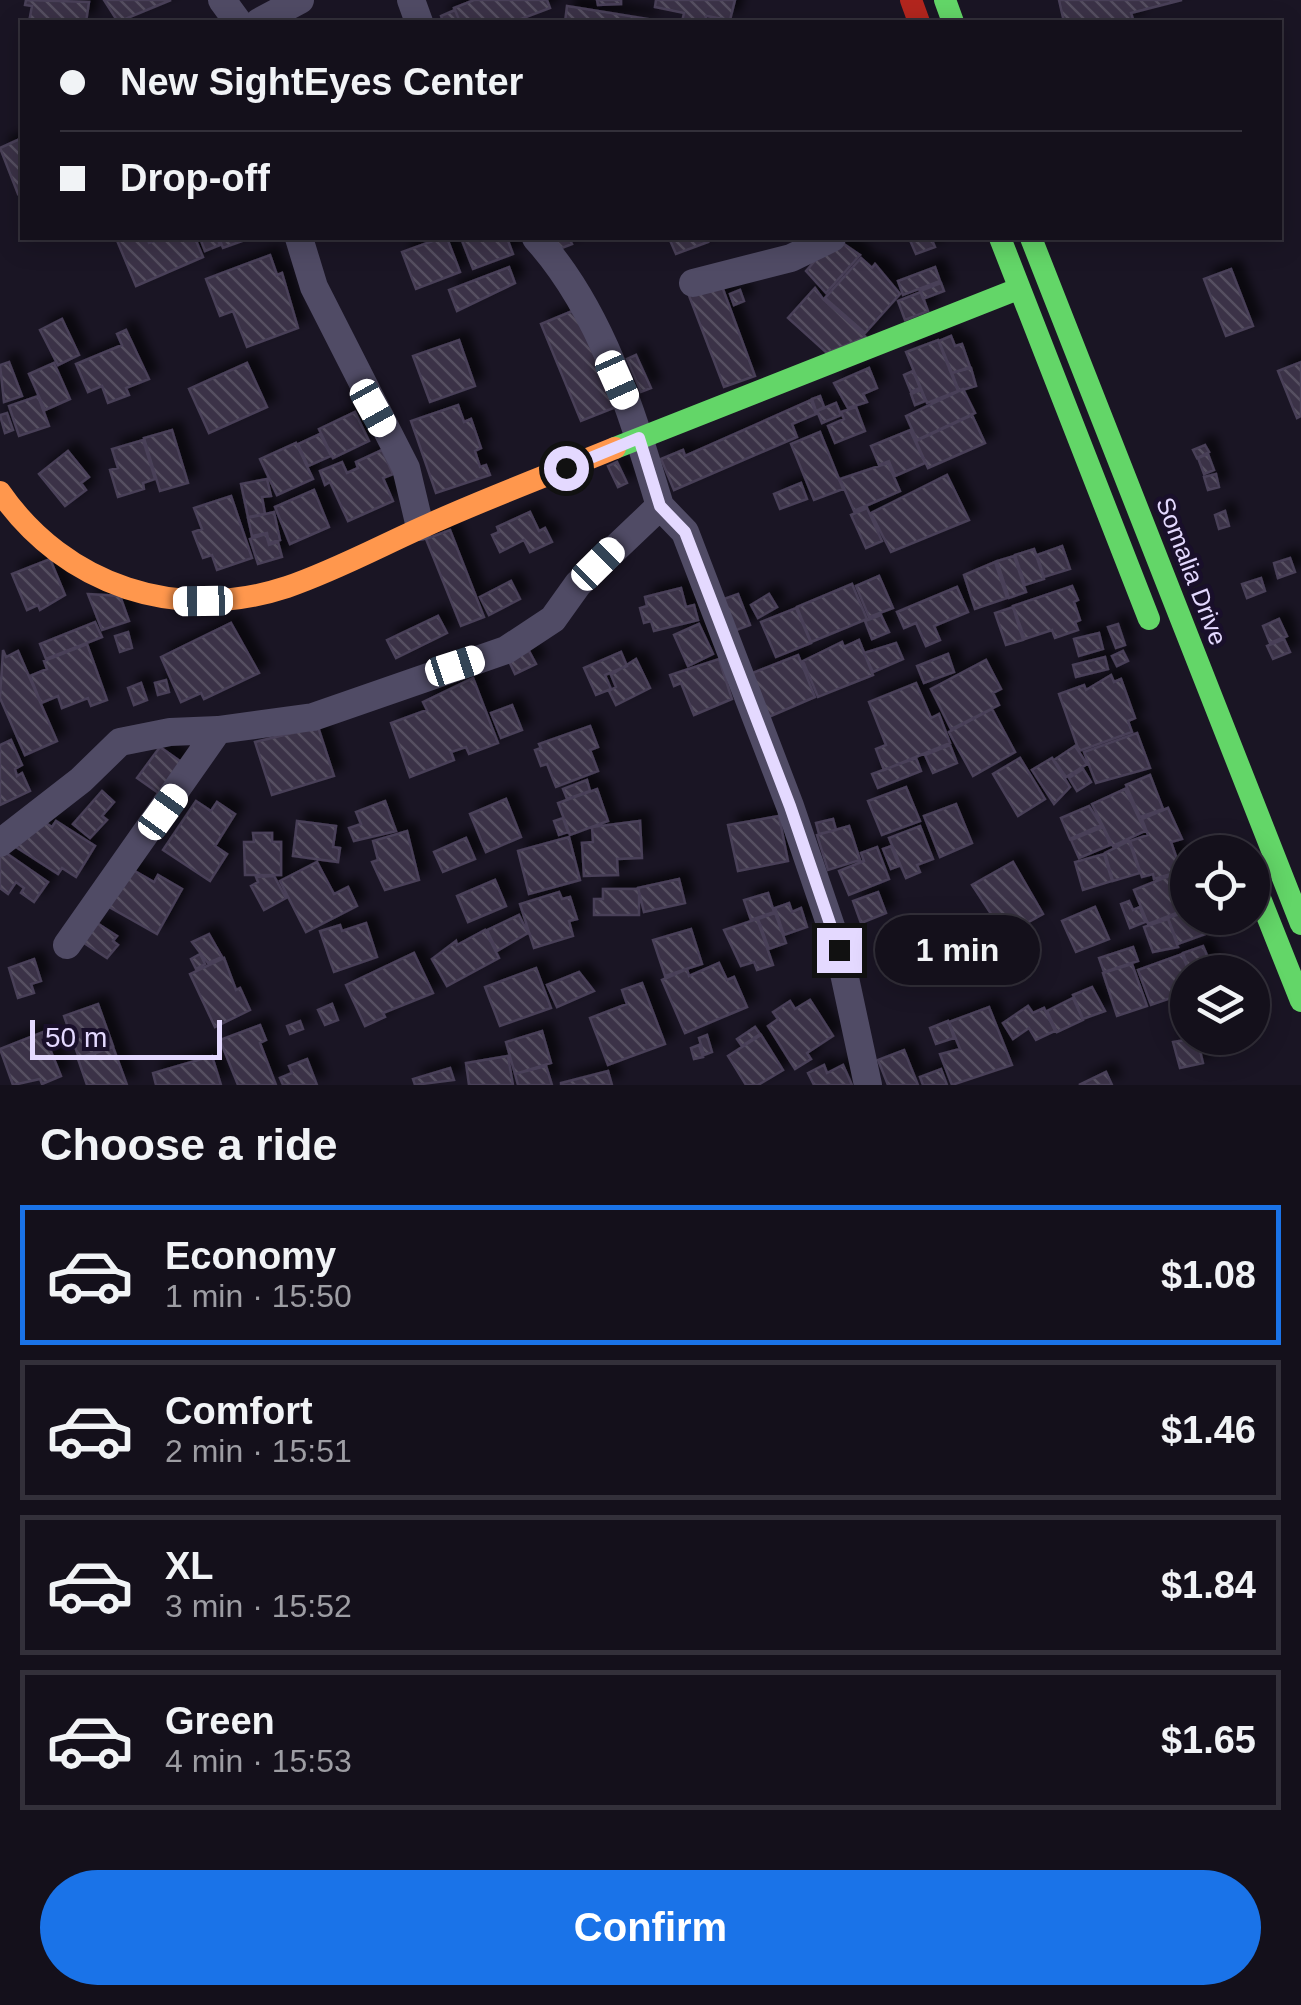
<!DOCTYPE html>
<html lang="en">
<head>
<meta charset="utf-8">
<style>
	:root { --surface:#14101b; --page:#1d1924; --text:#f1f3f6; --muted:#9d9da3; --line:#33303a; --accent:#1a73e8 }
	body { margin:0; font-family:Helvetica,sans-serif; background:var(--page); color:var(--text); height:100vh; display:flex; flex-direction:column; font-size:38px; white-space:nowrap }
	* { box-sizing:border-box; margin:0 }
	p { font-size:32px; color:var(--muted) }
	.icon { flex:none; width:55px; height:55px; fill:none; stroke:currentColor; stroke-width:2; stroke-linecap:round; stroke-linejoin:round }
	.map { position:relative; height:1085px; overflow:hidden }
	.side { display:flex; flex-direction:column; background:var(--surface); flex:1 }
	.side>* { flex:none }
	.guide { position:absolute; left:20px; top:20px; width:1262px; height:220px; border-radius:0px; box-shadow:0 5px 25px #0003,0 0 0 2px var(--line); display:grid; align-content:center; height:220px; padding:0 40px; background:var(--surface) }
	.controls { position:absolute; left:1170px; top:835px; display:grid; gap:20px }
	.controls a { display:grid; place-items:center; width:100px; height:100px; border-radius:50%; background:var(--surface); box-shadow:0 5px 25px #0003,0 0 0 2px var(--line); font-size:50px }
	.scale { position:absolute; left:30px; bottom:25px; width:192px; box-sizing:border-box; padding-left:10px; border:5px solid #e4d9ff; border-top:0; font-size:28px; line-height:35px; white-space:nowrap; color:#e4d9ff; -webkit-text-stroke:8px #190f2a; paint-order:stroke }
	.end { position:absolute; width:45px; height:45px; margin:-22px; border:12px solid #e4d9ff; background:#111; box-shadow:0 0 0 5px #111 }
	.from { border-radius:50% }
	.bubble { position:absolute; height:70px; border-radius:35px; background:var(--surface); box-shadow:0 5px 25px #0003,0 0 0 2px var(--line); font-size:32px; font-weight:700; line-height:70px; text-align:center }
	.car { position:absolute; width:30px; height:60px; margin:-30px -15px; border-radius:12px; box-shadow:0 0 8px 2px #0007; background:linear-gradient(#fff 24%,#345 0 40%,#fff 0 76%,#345 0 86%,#fff 0) }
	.guide b { display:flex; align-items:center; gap:35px; height:95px; font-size:38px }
	.guide b+b { border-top:2px solid var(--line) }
	.guide i { width:25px; height:25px; background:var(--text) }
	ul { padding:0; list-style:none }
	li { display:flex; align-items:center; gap:30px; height:140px; margin:0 20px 15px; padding:0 20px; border:5px solid var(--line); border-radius:0px }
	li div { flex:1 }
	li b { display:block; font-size:38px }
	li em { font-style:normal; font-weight:700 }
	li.current { border-color:var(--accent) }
	li>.icon { width:90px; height:90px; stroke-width:1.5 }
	h2 { padding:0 40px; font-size:45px; line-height:120px }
	.cta { display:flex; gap:20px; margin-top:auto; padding:20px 40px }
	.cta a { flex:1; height:115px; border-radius:60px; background:var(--accent); color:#fff; font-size:40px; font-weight:700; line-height:115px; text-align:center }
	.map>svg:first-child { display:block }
</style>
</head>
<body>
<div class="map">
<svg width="1301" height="1085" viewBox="0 0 1301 1085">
	<defs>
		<pattern id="building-back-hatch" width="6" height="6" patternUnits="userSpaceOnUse" patternTransform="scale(2.5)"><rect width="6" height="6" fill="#3a3346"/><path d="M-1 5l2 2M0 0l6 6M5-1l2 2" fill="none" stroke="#565062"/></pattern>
		<filter id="shadow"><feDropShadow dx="9" dy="-9" stdDeviation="5" flood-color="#0009"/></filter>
	</defs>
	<rect width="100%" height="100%" fill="#1a1524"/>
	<path fill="url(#building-back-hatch)" stroke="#494058" stroke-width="2.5" filter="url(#shadow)" d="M26,0L89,2L86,22H29L32,6L25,5Z
		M104,0H171L118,22Z
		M474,0H547L550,8L513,22H460L454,8Z
		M597,0H621V4L598,5Z
		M656,0H735L730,20L706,16L705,22H682L684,13L655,7Z
		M1059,0H1182L1131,13L1134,22H1064Z
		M567,6L648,19V22H565Z
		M455,10L460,22H443L441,16Z
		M22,138V192L18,194L0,148Z
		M116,238H147L149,243L163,238H195L203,257L136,286Z
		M200,238H217L220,245L205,251Z
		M219,238H240L242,241L223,248Z
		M441,238H447L460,272L416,289L402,252Z
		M461,238H507L513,254L473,269Z
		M551,238H569L572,244L557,250Z
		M669,238H706L708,242L676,254Z
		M835,238L860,255L826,293L806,271Z
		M909,238H931L935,247L916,254Z
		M270,255L277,275L282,273L298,328L247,347L233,311L220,316L206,279Z
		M861,258L872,268L875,264L900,294L865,333L825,298Z
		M509,267L515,283L457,311L449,290Z
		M935,267L940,281L903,295L898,281Z
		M1231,269L1253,326L1226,336L1204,279Z
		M720,281L755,376L724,387L688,293Z
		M941,283L944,291L923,299L920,291Z
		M815,288L823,299L866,337L827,353L788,318Z
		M740,290L744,301L734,305L730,294Z
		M921,292L928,311L905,320L898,301Z
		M575,310L616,407L581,421L541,324Z
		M62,319L79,355L58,365L40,330Z
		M126,330L149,379L126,388L129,395L108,403L102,386L88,392L76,364L122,345L117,334Z
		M951,336L955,346L962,344L970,367L952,373L939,341Z
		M459,340L475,386L430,402L413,356Z
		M938,340L958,391L927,403L906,352Z
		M636,355L651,388L641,392L627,359Z
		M9,362L22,396L4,402L0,365Z
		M1301,362V416L1297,418L1278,371Z
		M54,363L70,399L45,410L29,374Z
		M247,363L267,407L209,433L189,389Z
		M869,368L877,388L863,394L867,402L848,408L834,383Z
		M971,368L976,386L959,391L952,373Z
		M913,371L920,388L911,392L904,375Z
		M963,389L975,413L917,440L906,416Z
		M921,390L925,401L915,405L911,394Z
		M38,396L49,426L19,436L9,406Z
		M820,396L824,407L816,411L812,399Z
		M811,400L816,414L792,424L797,437L674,490L661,459L683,450L685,456Z
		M836,403L841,415L822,423L817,411Z
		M458,405L464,422L471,419L481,448L475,451L480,467L486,465L490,475L436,493L411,421Z
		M856,407L865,431L835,443L828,426L844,419L841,412Z
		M355,412L369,441L333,458L319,429Z
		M7,413L13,430L5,433L0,415Z
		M972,415L985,443L928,468L916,441Z
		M172,430L188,483L160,491L144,438Z
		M910,430L925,463L895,476L889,461L879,465L871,446Z
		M820,432L843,489L814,500L791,444Z
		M320,434L331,456L308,466L298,444Z
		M143,440L155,479L143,483L144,489L118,497L110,470L118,468L112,449Z
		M296,443L313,479L277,495L260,459Z
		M1205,445L1209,452L1197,458L1193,450Z
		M382,450L393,474L383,478L393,501L348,521L330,482L325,485L320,471L342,462L347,473L358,468L356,462Z
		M68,451L89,477L81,483L86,490L65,506L39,474Z
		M1208,454L1214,470L1204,474L1198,458Z
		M617,462L627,483L618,487L608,466Z
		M888,463L900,491L854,511L840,479Z
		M1216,474L1219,487L1208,490L1204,477Z
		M947,475L969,520L891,552L871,513Z
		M267,479L271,496L262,497L265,514L248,517L241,484Z
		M801,483L807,499L780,509L774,494Z
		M314,490L329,527L290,544L275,507Z
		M231,496L252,558L217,570L212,555L203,558L193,532L202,529L194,508Z
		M867,508L882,541L866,548L851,515Z
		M1225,511L1229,526L1219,529L1215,515Z
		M274,512L280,540L269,543L267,533L252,536L248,518Z
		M530,512L539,531L545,528L552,542L530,552L524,540L500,552L492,535L499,532L497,527Z
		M450,530L484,617L461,626L426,539Z
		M266,534L269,545L278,542L282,557L258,564L250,539Z
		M1062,546L1070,569L1044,577L1037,555Z
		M1034,549L1044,579L1025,585L1015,555Z
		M1014,556L1026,592L1009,598L997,561Z
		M1290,558L1295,572L1278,578L1274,563Z
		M50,559L65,595L40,610L38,605L27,610L12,574Z
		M995,562L1007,598L975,609L964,575Z
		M879,576L893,608L869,617L856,586Z
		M1261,578L1265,591L1247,598L1242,584Z
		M511,581L520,599L489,615L480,597Z
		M852,584L867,619L811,642L797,607Z
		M1072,586L1078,600L1074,602L1080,620L1075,622L1078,630L1055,638L1052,630L1025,639L1013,606Z
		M957,587L968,612L934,626L940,640L926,646L916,623L904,628L897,612Z
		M681,588L686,607L694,605L698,620L654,631L651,621L644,623L640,608L647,606L645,597Z
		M88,594L120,596L129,621L102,630Z
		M738,594L750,625L734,631L721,600Z
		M769,594L777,607L758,618L751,605Z
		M1013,607L1023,640L1006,645L995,613Z
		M796,608L811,643L776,657L761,622Z
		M881,615L889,632L872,639L865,621Z
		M438,616L447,633L396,658L387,640Z
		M1279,619L1287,636L1270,643L1263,626Z
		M95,622L102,637L46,659L40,644Z
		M231,623L259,673L204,699L201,693L181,702L161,657Z
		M699,624L713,654L688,666L674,635Z
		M1118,624L1125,645L1116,648L1108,627Z
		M128,632L132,648L120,652L115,636Z
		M1099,633L1103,649L1079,656L1074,639Z
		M1284,639L1290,652L1273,659L1267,646Z
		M859,640L873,675L818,697L803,661L842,642L844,647Z
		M896,643L903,659L873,672L864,653Z
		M87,644L107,700L91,706L88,698L62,708L58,696L41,703L30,676L47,669L44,661Z
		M3,650L6,657L18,651L57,741L25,755L0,698Z
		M529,651L536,664L515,674L509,661Z
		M1123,651L1128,661L1117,666L1112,656Z
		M621,652L627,666L605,675L611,689L596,695L584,668Z
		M948,654L954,672L924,683L917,666Z
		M798,655L815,697L764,719L750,674Z
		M1105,657L1108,669L1076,677L1073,665Z
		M636,659L650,688L616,705L609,691L616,687L611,675Z
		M719,659L732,699L694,715L681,683L674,686L670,675Z
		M986,660L1001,689L993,693L999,705L951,729L931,689Z
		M1111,675L1114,682L1121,679L1135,718L1128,721L1132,732L1079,751L1059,694L1084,685L1086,690Z
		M473,678L498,743L469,754L466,747L451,752L454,760L410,777L391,723L427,710L423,702Z
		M166,680L169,692L158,695L155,683Z
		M141,683L147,700L134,705L128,688Z
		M916,683L931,718L939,714L950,743L884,770L876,749L886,745L869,702Z
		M512,705L522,730L501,738L491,713Z
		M992,709L1015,752L973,776L949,732Z
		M590,726L598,747L590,750L598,771L556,787L547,764L541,766L535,750L541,748L539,744Z
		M318,727L334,776L272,795L255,742Z
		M1137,733L1150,768L1096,783L1084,752Z
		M11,740L22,765L15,769L17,776L22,773L30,791L0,805V745Z
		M950,745L957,763L933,773L925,755Z
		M1075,746L1087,764L1066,777L1054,760Z
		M160,747L187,766L164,797L137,778Z
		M916,758L921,771L878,788L872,774Z
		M1020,758L1045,799L1018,816L993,774Z
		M1052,758L1070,787L1054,804L1032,770Z
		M1083,769L1091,782L1077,791L1069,778Z
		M1150,775L1163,809L1140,817L1126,785Z
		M587,780L590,791L567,799L563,789Z
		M906,787L920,821L882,835L868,801Z
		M597,789L608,821L570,835L558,803Z
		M1125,789L1145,831L1113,846L1092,804Z
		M102,791L114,802L102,816L107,820L90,838L73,824Z
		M506,799L521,837L486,852L470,814Z
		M196,801L211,811L217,802L235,814L215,846L227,854L210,881L163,850Z
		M385,801L396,831L354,841L349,828L361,824L356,812Z
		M956,804L972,843L940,857L924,816Z
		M1089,806L1101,825L1070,839L1061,818Z
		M1168,808L1182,839L1171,842L1178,862L1187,859L1188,869L1154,879L1153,874L1142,877L1130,841L1148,835L1142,819Z
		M779,816L788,861L738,871L728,825Z
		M563,818L568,832L559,835L554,821Z
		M833,819L836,830L819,834L816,823Z
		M41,820L52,827L56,821L95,846L76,877L62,868L58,874L16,847Z
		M297,821L336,826L333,847L340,848L338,862L293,856Z
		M640,821L642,858L617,859L618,875L584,876L582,843L593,842L592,827Z
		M849,826L860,860L828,870L817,835Z
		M920,826L933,859L917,865L920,872L906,878L889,838Z
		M1103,827L1110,845L1079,858L1071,840Z
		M407,831L419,880L385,890L372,862L378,860L373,841Z
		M253,833H272V842H281V875H245L244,842H254Z
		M569,837L580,880L529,894L518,851Z
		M466,838L475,859L443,872L434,852Z
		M1129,841L1140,873L1113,881L1105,853Z
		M891,846L899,866L891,869L883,849Z
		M877,847L889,879L849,895L839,871L864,861L861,853Z
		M6,853L48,882L34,902L21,893L24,888L16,882L8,894L0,888V854Z
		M1104,854L1112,881L1083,890L1075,862Z
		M317,862L334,894L348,887L357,906L306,932L280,881Z
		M1013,862L1043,914L1005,935L972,885Z
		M126,866L154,882L158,875L182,889L157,934L104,904Z
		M1174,874L1187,909L1148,924L1134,890Z
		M274,876L286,898L264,910L251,886L258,882L256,877Z
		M679,879L685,903L644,912L638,888Z
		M495,880L506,906L468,922L457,896Z
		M603,889H639V915H594V899H603Z
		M559,892L562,899L570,897L577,919L569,921L573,936L534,948L520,904Z
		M878,892L886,913L861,923L853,901Z
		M768,893L774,912L751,920L744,900Z
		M1129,901L1133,910L1140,907L1145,922L1130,928L1121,904Z
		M789,903L792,912L801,908L807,927L784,935L775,908Z
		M1095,907L1109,939L1076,952L1062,921Z
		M1188,911V918H1205L1211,932L1178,944L1168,918Z
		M775,913L786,943L769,949L758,919Z
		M519,915L528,933L497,951L487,930Z
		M757,919L773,965L757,970L754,962L741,966L724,930Z
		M1168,919L1178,947L1153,952L1144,927Z
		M97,923L117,936L113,941L118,945L107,958L81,941Z
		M366,923L377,957L334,972L320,931L340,925L342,931Z
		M691,929L702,964L665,976L653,940Z
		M485,930L499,958L447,986L432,959L456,941L457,945Z
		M209,934L222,957L208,963L192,942Z
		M1203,946L1212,967L1217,965L1220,972H1190L1183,953Z
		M1133,947L1138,961L1104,972L1099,958Z
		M414,953L433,993L383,1013L385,1017L365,1026L346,985Z
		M200,954L205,964L196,969L191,959Z
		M1182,954L1189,972L1188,992L1151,1005L1138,970Z
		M224,958L236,990L240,988L250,1010L215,1027L190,974Z
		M34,959L41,981L31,984L34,993L18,998L9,968Z
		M719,963L727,980L734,977L747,1007L685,1033L662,980L687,969L689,976Z
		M1132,964L1147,1006L1117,1016L1103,973Z
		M536,968L551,1008L500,1026L485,987Z
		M579,972L594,991L557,1007L547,985Z
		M642,983L665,1044L608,1065L590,1018L627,1004L622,990Z
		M1092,987L1105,1011L1083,1019L1073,995Z
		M1073,998L1083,1020L1057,1032L1047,1011Z
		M810,1000L833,1036L807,1053L811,1059L795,1069L768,1026L778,1019L773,1012L790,1001L795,1009Z
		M98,1004L113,1046L79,1058L64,1016Z
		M332,1004L338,1020L325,1025L318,1010Z
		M1028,1006L1033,1013L1044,1008L1055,1031L1036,1040L1029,1028L1013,1039L1003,1023Z
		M989,1007L1012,1065L952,1085L940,1054L960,1049L949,1022Z
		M300,1021L303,1029L290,1034L287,1026Z
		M948,1021L954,1038L936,1044L930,1028Z
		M260,1025L266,1040L260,1043L276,1085H238L220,1040Z
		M755,1027L760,1034L742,1046L737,1039Z
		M542,1031L551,1063L515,1074L506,1042Z
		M43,1032L61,1076L42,1084L40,1079L13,1085L0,1049Z
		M707,1035L712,1052L704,1055L699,1038Z
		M761,1035L783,1070L758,1085H746L728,1056Z
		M1197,1038L1203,1063L1180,1068L1173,1042Z
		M1219,1038H1239L1242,1043L1224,1050Z
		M699,1045L703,1057L694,1059L691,1048Z
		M113,1047L127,1085H87L78,1059Z
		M904,1050L918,1085H888L878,1060Z
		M212,1056L221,1085H156L153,1073Z
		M508,1056L513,1085H469L466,1063Z
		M307,1059L317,1085H283L280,1078L292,1073L289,1066Z
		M824,1065L827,1073L843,1065L852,1085H814L808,1073Z
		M546,1066L552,1085H518L515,1074Z
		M450,1068L454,1080L415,1085L413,1079Z
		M941,1069L947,1085H923L920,1077Z
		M608,1071L612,1085H561V1083Z
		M1106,1072L1112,1085H1079Z"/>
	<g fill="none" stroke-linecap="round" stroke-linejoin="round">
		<path stroke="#504b65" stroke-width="28" d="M222,0L238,22
			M411,0L419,22
			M259,22L300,0
			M299,238L314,287L406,468L420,527
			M693,283L791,258L832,238
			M660,506L685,532L790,806L839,950L868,1085
			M0,843L81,780L120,742L170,732L218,730L313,717L506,650L553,619L578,584L660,506C632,413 602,311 536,238
			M67,945L218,730"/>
		<path stroke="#63d668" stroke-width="22" d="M945,0L953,22
			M1000,238L1149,619
			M1031,238L1301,924
			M615,448L1018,289
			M1258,893L1301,1001"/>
		<path stroke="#ff974d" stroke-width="22" d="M0,492C65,586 178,623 287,587C337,570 384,544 432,523C492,496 554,473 615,448"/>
		<path stroke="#b3261e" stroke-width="22" d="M911,0L919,22"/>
	</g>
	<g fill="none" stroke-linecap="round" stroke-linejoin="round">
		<path stroke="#e4d9ff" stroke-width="12" d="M566,468L639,438L660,506L685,532L790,806L839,950"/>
	</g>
	<g text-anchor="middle" stroke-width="9" stroke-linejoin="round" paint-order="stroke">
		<g font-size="25" fill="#e4d9ff" stroke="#190f2a">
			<text transform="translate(1192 571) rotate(69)" y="9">Somalia Drive</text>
		</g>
	</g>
</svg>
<div class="controls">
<a><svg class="icon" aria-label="locate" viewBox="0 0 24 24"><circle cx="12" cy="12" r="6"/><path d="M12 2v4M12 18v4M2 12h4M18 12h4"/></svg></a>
<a><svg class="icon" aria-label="layers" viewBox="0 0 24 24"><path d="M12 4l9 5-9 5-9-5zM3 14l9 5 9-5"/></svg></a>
</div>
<div class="scale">50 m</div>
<i class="end from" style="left:566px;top:468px"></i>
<i class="end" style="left:839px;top:950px"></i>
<div class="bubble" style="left:875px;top:915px;width:165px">1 min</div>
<i class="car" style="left:617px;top:380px;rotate:156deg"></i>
<i class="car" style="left:373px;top:408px;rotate:151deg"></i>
<i class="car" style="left:598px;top:564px;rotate:45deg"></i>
<i class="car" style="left:203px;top:601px;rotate:269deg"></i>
<i class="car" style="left:455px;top:666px;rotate:72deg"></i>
<i class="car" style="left:163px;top:812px;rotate:36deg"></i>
<div class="guide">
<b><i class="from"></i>New SightEyes Center</b>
<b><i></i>Drop-off</b>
</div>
</div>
<section class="side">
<h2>Choose a ride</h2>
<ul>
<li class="current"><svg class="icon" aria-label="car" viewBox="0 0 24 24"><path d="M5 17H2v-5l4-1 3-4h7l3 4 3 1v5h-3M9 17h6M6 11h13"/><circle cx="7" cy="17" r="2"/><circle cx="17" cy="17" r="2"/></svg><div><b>Economy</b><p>1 min · 15:50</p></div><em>$1.08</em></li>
<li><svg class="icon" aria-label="car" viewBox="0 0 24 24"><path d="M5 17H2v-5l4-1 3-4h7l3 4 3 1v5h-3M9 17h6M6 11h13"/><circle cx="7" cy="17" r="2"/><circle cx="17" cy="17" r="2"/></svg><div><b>Comfort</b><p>2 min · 15:51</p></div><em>$1.46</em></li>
<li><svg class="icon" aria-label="car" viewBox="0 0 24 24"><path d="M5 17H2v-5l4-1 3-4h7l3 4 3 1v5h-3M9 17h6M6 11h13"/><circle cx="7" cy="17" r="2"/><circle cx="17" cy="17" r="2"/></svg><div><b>XL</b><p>3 min · 15:52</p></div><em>$1.84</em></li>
<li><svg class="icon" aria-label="car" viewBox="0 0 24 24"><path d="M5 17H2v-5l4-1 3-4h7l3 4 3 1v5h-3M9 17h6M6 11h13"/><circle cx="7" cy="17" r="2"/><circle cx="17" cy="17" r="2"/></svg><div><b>Green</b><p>4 min · 15:53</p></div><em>$1.65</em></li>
</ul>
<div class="cta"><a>Confirm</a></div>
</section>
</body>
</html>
